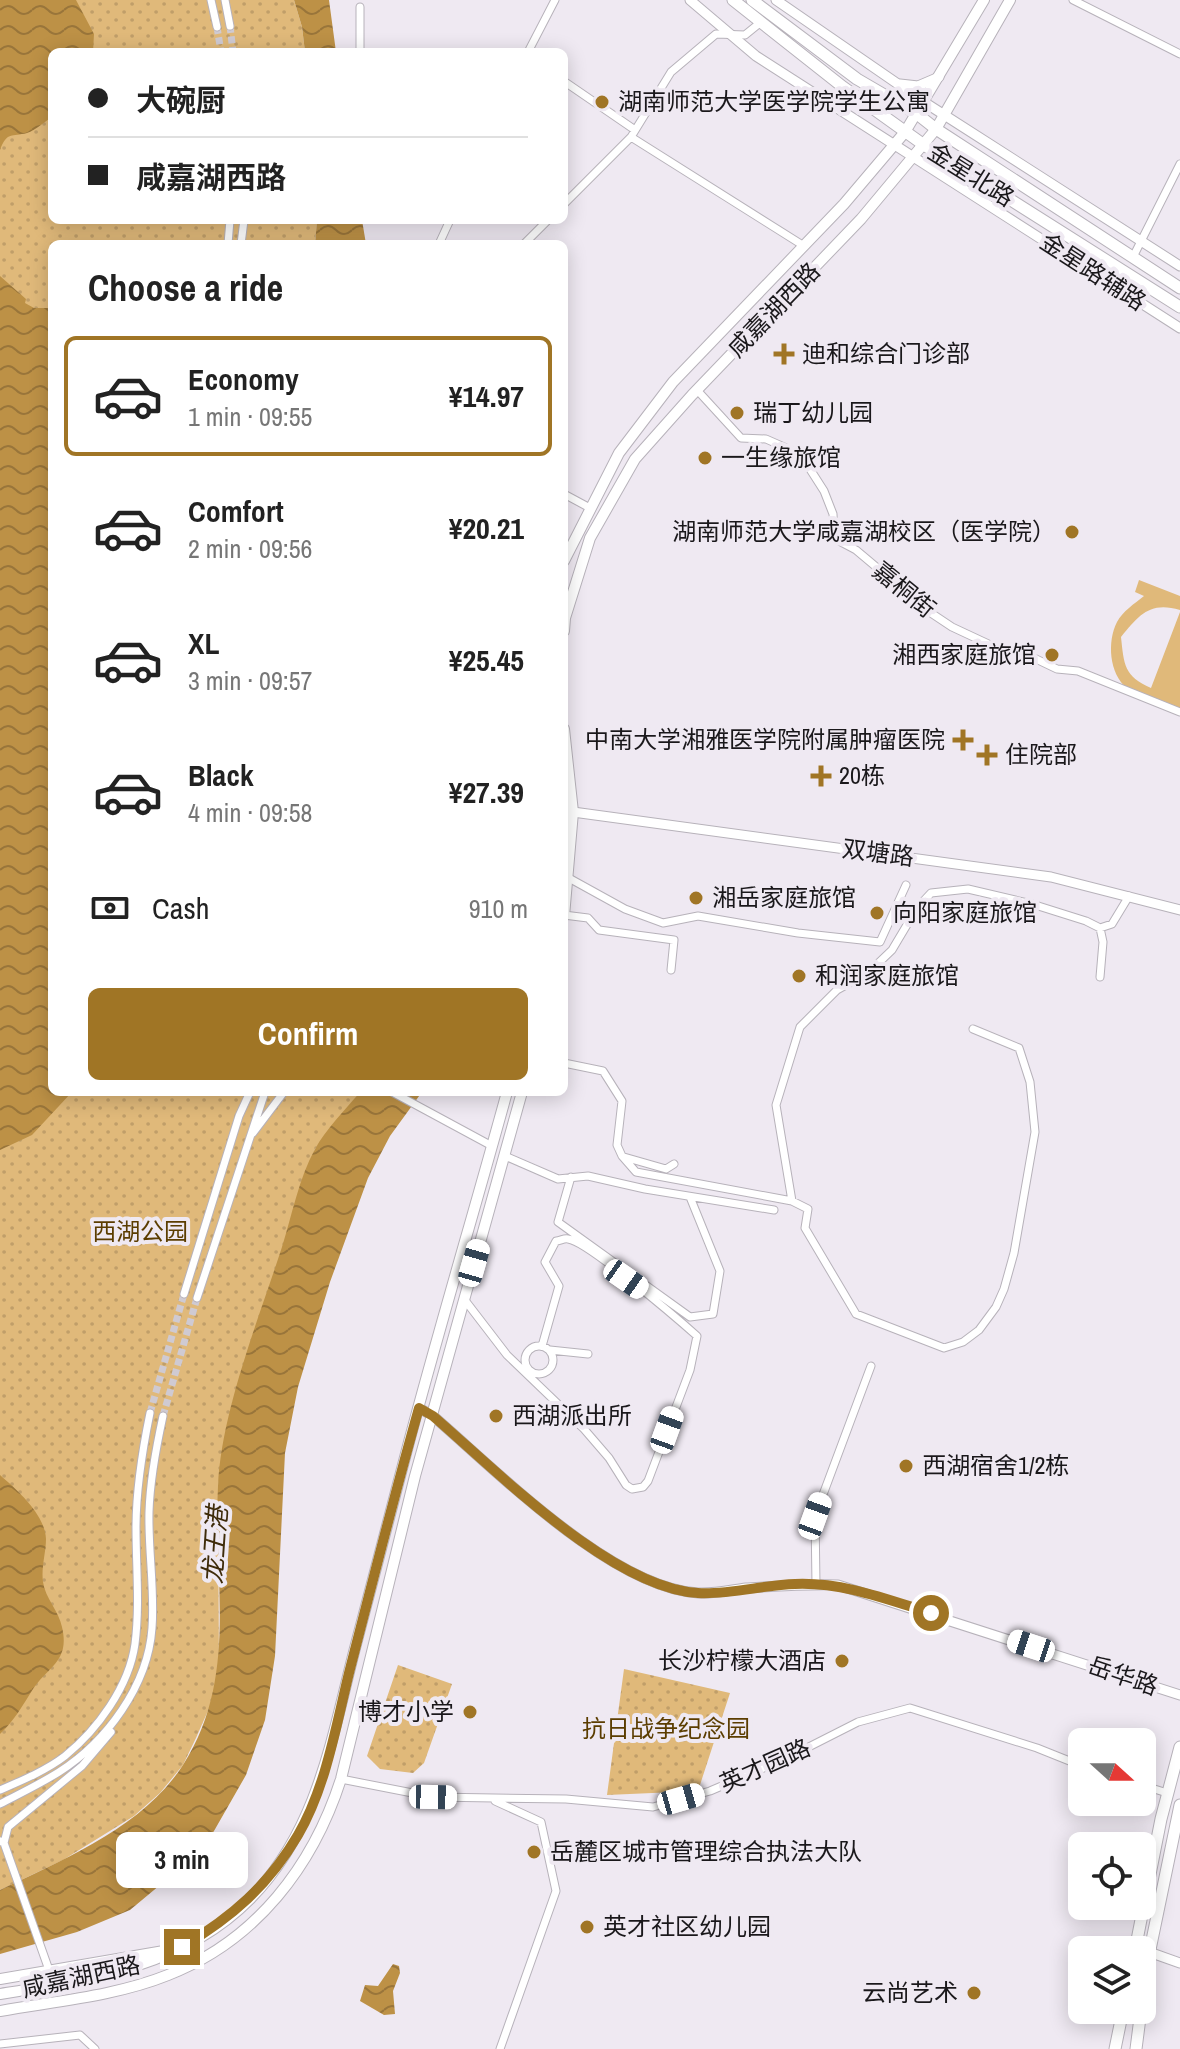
<!DOCTYPE html>
<html lang="en">
<head>
<meta charset="utf-8">
<style>
	:root { --surface:#fff; --page:#f6f6f6; --text:#222; --muted:#767676; --line:#e0e0e0; --accent:#a07525 }
	body { margin:0; font-family:"Archivo Narrow","Noto Sans SC",sans-serif; background:var(--page); color:var(--text); height:100vh; display:flex; flex-direction:column; font-size:30px; white-space:nowrap }
	* { box-sizing:border-box; margin:0 }
	p { font-size:26px; color:var(--muted) }
	.icon { flex:none; width:44px; height:44px; fill:none; stroke:currentColor; stroke-width:2; stroke-linecap:round; stroke-linejoin:round }
	.map { position:relative; flex:1; overflow:hidden }
	.details { position:absolute; left:48px; top:240px; width:520px; height:856px; display:flex; flex-direction:column; background:var(--surface); border-radius:12px; box-shadow:0 4px 20px #0003 }
	.details>* { flex:none }
	.banner { position:absolute; left:48px; top:48px; width:520px; height:176px; border-radius:12px; box-shadow:0 4px 20px #0003; display:grid; align-content:center; height:176px; padding:0 40px; background:var(--surface) }
	.needle { width:52px; rotate:111deg }
	.controls { position:absolute; left:1068px; top:1728px; display:grid; gap:16px }
	.controls a { display:grid; place-items:center; width:88px; height:88px; border-radius:12px; background:var(--surface); box-shadow:0 4px 20px #0003; font-size:40px }
	.end { position:absolute; width:36px; height:36px; margin:-18px; border:10px solid #a07525; background:#fff; box-shadow:0 0 0 4px #fff }
	.from { border-radius:50% }
	.bubble { position:absolute; height:56px; border-radius:12px; background:var(--surface); box-shadow:0 4px 20px #0003; font-size:26px; font-weight:700; line-height:56px; text-align:center }
	.car { position:absolute; width:24px; height:48px; margin:-24px -12px; border-radius:10px; box-shadow:0 0 6px 2px #0007; background:linear-gradient(#fff 24%,#345 0 40%,#fff 0 76%,#345 0 86%,#fff 0) }
	.banner b { display:flex; align-items:center; gap:28px; height:76px; font-size:30px }
	.banner b+b { border-top:2px solid var(--line) }
	.banner i { width:20px; height:20px; background:var(--text) }
	ul { padding:0; list-style:none }
	li { display:flex; align-items:center; gap:24px; height:120px; margin:0 16px 12px; padding:0 24px; border:4px solid transparent; border-radius:12px }
	li div { flex:1 }
	li b { display:block; font-size:30px }
	li em { font-style:normal; font-weight:700 }
	li.active { border-color:var(--accent) }
	li>.icon { width:72px; height:72px; stroke-width:1.5 }
	h2 { padding:0 40px; font-size:36px; line-height:96px }
	.pay { display:flex; align-items:center; gap:20px; height:88px; padding:0 40px; font-size:30px }
	.pay p { margin-inline-start:auto }
	.cta { display:flex; gap:16px; margin-top:auto; padding:16px 40px }
	.cta a { flex:1; height:92px; border-radius:12px; background:var(--accent); color:#fff; font-size:32px; font-weight:700; line-height:92px; text-align:center }
	.map>svg:first-child { display:block }
</style>
</head>
<body>
<div class="map">
<svg width="1180" height="2049" viewBox="0 0 1180 2049">
	<defs>
		<pattern id="grass-dots" width="8" height="8" patternUnits="userSpaceOnUse" patternTransform="scale(2)"><rect width="8" height="8" fill="#e0b97a"/><path d="M2 2h.1M6 6h.1" fill="none" stroke="#c09e69" stroke-width="1.8" stroke-linecap="round"/></pattern>
		<pattern id="water-waves" width="16" height="10" patternUnits="userSpaceOnUse" patternTransform="scale(2)"><rect width="16" height="10" fill="#bd9146"/><path d="M0 5q4-4 8 0t8 0" fill="none" stroke="#99753a"/></pattern>
	</defs>
	<rect width="100%" height="100%" fill="#efe9f2"/>
	<path fill="url(#grass-dots)" d="M0,0H294L302,27L305,52H52V220L317,221L315,244H52V1092H360L315,1149L232,1404L218,1486L219,1669L211,1704L196,1738L183,1765L160,1793L134,1816L63,1860L0,1890Z
		M398,1665L452,1684L424,1763L413,1773L380,1769L367,1756Z
		M624,1669L730,1693L698,1791L607,1795Z"/>
	<path fill="#e0b97a" d="M1139,580L1180,596V610C1150,601 1139,615 1121,637C1124,665 1124,676 1151,688L1180,612V710C1164,703 1140,699 1127,688C1109,674 1107,641 1117,622C1123,611 1134,604 1144,596L1135,592Z"/>
	<path fill="url(#water-waves)" d="M0,0H76L94,34L93,52H52V117C44,122 36,130 27,133C12,137 7,131 0,150Z
		M294,0H329L336,52H305L302,27Z
		M317,220H362L366,244H315Z
		M0,276L26,299L25,303L34,308H52V1092H72L32,1135L0,1150Z
		M360,1092H422L390,1136L368,1178L330,1282L298,1387L285,1453L275,1656L265,1720L246,1775L214,1831L196,1855L130,1910L77,1932L0,1954V1890C64,1859 142,1828 183,1765C239,1677 213,1583 218,1486C221,1412 259,1318 282,1247C292,1215 299,1178 315,1149C326,1129 345,1110 360,1092Z
		M0,1475C17,1490 45,1514 46,1539C46,1552 41,1568 43,1582C45,1598 59,1611 62,1627C70,1661 49,1666 33,1689C23,1705 14,1721 0,1734Z
		M393,1964L399,1966L400,1973L393,1991L395,2014L384,2015L360,2001L365,1985L378,1986Z"/>
	<g fill="none" stroke-linecap="round" stroke-linejoin="round">
		<path stroke="#cfcad2" stroke-width="7" stroke-dasharray="7 3.5" stroke-linecap="butt" d="M230,26L233,52
			M217,27L221,52
			M150,1413L184,1294
			M163,1416L197,1298"/>
		<defs>
			<path id="minor" d="M211,0L217,27
				M225,0L230,26
				M1073,0L1180,54
				M360,52V7
				M528,52L555,0
				M565,82L635,130
				M631,137L804,246
				M564,204L631,137L671,72L716,34L745,35L761,22
				M228,244L230,220
				M241,244L244,220
				M439,244L450,220
				M524,244L548,220
				M1133,257L1180,164
				M697,390L741,438L766,439L791,450L808,466L824,491L833,514L834,533L839,541L856,550L931,613L952,627L997,648L1034,658L1057,669L1078,671L1180,712
				M564,494L590,508
				M567,877L625,909L663,923L698,916L798,933L880,942L906,885
				M564,915L588,918L599,930L674,940L671,970
				M1100,928L1103,942L1100,977
				M564,1063L603,1071L622,1101L617,1145L622,1156L636,1172L792,1201L808,1209L805,1228L856,1314L944,1348L963,1342L979,1330L996,1307L1004,1289L1014,1253L1035,1132L1030,1082L1019,1048L973,1029
				M392,1092L492,1146
				M253,1133L284,1092
				M505,1156L558,1179L588,1176L645,1189L774,1210
				M624,1157L666,1169L674,1164
				M571,1177L558,1222L690,1317L713,1314L720,1271L690,1197
				M792,1201L776,1105L800,1027L837,990L869,972L892,950L917,908L931,893L968,889L1032,904L1086,921L1100,928L1112,924L1129,896
				M184,1294L239,1116L250,1092
				M197,1298L265,1092
				M464,1299L507,1355L584,1429L609,1458L626,1485L632,1489L643,1487L648,1481L690,1370L697,1336C678,1319 587,1241 568,1239C564,1238 560,1241 556,1241L545,1262L559,1286L542,1346
				M525 1360a14 14 0 1 1 28 0a14 14 0 1 1-28 0Z
				M550,1350L588,1354
				M816,1584L815,1516L871,1366
				M341,1779L433,1797L566,1799L653,1807L710,1791L787,1758L858,1722L910,1708L1037,1748L1082,1766
				M1142,1785L1167,1793
				M0,1790C21,1781 47,1770 65,1756C97,1730 129,1687 135,1644C140,1605 136,1567 136,1528C136,1489 142,1452 150,1413
				M495,1801L541,1822L556,1891L500,2049
				M0,1804C19,1794 40,1784 59,1772C106,1742 148,1686 152,1628C155,1590 148,1551 149,1512C150,1480 156,1448 163,1416
				M0,1841L4,1843L8,1827L82,1766L111,1732
				M4,1843L49,1970
				M0,2044L80,2035L95,2049"/>
			<path id="tertiary" d="M690,0L756,56L1180,328
				M776,0L924,102L1180,266
				M900,84L918,86L939,77
				M573,812L1051,877L1180,910
				M419,1408L433,1416C497,1471 612,1588 698,1593C713,1594 731,1590 746,1588C777,1586 807,1584 838,1585L1180,1695
				M1149,1952L1180,1963"/>
			<path id="secondary" d="M564,561L619,453L673,382L844,204L905,132L984,0
				M564,631L565,618L590,538L635,459L692,395L861,219L936,129L1010,0
				M564,729L573,812L564,916
				M0,1979L164,1951
				M0,1994C89,1980 183,1967 250,1899C317,1831 331,1742 354,1652C373,1582 391,1512 409,1442C440,1325 475,1209 507,1092
				M0,2011C56,2001 116,1996 168,1975C256,1941 313,1866 341,1779L415,1476L522,1092"/>
			<path id="primary" d="M733,0L843,87L924,145L1180,307
				M752,0L857,79L917,114L936,129L1180,288
				M1135,1950L1161,1819L1180,1747
				M1142,2002L1146,1969L1180,1805
				M1115,2049L1123,2010
				M1136,2049L1141,2010"/>
		</defs>
		<use href="#minor" stroke="#b7b2ba" stroke-width="9"/>
		<use href="#tertiary" stroke="#b7b2ba" stroke-width="11"/>
		<use href="#secondary" stroke="#b7b2ba" stroke-width="12"/>
		<use href="#primary" stroke="#b7b2ba" stroke-width="13"/>
		<use href="#minor" stroke="#fff" stroke-width="7"/>
		<use href="#tertiary" stroke="#fff" stroke-width="9"/>
		<use href="#secondary" stroke="#fff" stroke-width="10"/>
		<use href="#primary" stroke="#fff" stroke-width="11"/>
	</g>
	<g fill="none" stroke-linecap="round" stroke-linejoin="round">
		<path stroke="#a07525" stroke-width="10" d="M182,1947C232,1917 268,1886 298,1835C326,1787 336,1726 349,1673C372,1584 394,1496 419,1408L433,1416C497,1471 612,1588 698,1593C729,1595 763,1585 795,1584C843,1582 886,1599 931,1613"/>
	</g>
	<g fill="#a07525" stroke="#efe9f2" stroke-width="3">
		<circle cx="602" cy="102" r="8"/>
		<path d="M780 342h8v8h8v8h-8v8h-8v-8h-8v-8h8z"/>
		<circle cx="737" cy="413" r="8"/>
		<circle cx="705" cy="458" r="8"/>
		<circle cx="1072" cy="532" r="8"/>
		<circle cx="1052" cy="655" r="8"/>
		<path d="M959 728h8v8h8v8h-8v8h-8v-8h-8v-8h8z"/>
		<path d="M983 743h8v8h8v8h-8v8h-8v-8h-8v-8h8z"/>
		<path d="M817 764h8v8h8v8h-8v8h-8v-8h-8v-8h8z"/>
		<circle cx="696" cy="898" r="8"/>
		<circle cx="877" cy="913" r="8"/>
		<circle cx="799" cy="976" r="8"/>
		<circle cx="496" cy="1416" r="8"/>
		<circle cx="906" cy="1466" r="8"/>
		<circle cx="842" cy="1661" r="8"/>
		<circle cx="470" cy="1712" r="8"/>
		<circle cx="534" cy="1852" r="8"/>
		<circle cx="587" cy="1927" r="8"/>
		<circle cx="974" cy="1993" r="8"/>
	</g>
	<g text-anchor="middle" stroke-width="8" stroke-linejoin="round" paint-order="stroke">
		<g font-size="24" fill="#1a181b" stroke="#efe9f2" text-anchor="start">
			<text x="618" y="110">湖南师范大学医学院学生公寓</text>
			<text x="802" y="362">迪和综合门诊部</text>
			<text x="753" y="421">瑞丁幼儿园</text>
			<text x="721" y="466">一生缘旅馆</text>
			<text x="1056" y="540" text-anchor="end">湖南师范大学咸嘉湖校区（医学院）</text>
			<text x="1036" y="663" text-anchor="end">湘西家庭旅馆</text>
			<text x="945" y="748" text-anchor="end">中南大学湘雅医学院附属肿瘤医院</text>
			<text x="1005" y="763">住院部</text>
			<text x="839" y="784">20栋</text>
			<text x="712" y="906">湘岳家庭旅馆</text>
			<text x="893" y="921">向阳家庭旅馆</text>
			<text x="815" y="984">和润家庭旅馆</text>
			<text x="512" y="1424">西湖派出所</text>
			<text x="922" y="1474">西湖宿舍1/2栋</text>
			<text x="826" y="1669" text-anchor="end">长沙柠檬大酒店</text>
			<text x="454" y="1720" text-anchor="end">博才小学</text>
			<text x="550" y="1860">岳麓区城市管理综合执法大队</text>
			<text x="603" y="1935">英才社区幼儿园</text>
			<text x="958" y="2001" text-anchor="end">云尚艺术</text>
		</g>
		<g font-size="24" fill="#1a181b" stroke="#efe9f2">
			<text transform="translate(971 175) rotate(32)" y="8">金星北路</text>
			<text transform="translate(1093 272) rotate(33)" y="8">金星路辅路</text>
			<text transform="translate(774 310) rotate(-46)" y="8">咸嘉湖西路</text>
			<text transform="translate(904 590) rotate(39)" y="8">嘉桐街</text>
			<text transform="translate(878 853) rotate(7)" y="8">双塘路</text>
			<text transform="translate(1123 1676) rotate(19)" y="8">岳华路</text>
			<text transform="translate(765 1766) rotate(-24)" y="8">英才园路</text>
			<text transform="translate(81 1977) rotate(-12)" y="8">咸嘉湖西路</text>
		</g>
		<g font-size="24" fill="#5b3d00" stroke="#efe9f2">
			<text x="140" y="1240">西湖公园</text>
			<text x="666" y="1737">抗日战争纪念园</text>
		</g>
		<g font-size="26" font-style="italic" fill="#3e2b0a" stroke="#efe9f2">
			<text transform="translate(215 1545) rotate(-86)" y="9">龙王港</text>
		</g>
	</g>
</svg>
<div class="controls">
<a><svg class="needle" viewBox="-14 -14 28 28"><path d="M0-13l5 13h-10z" fill="#e53935"/><path d="M0 13l5-13h-10z" fill="#767676"/></svg></a>
<a><svg class="icon" aria-label="locate" viewBox="0 0 24 24"><circle cx="12" cy="12" r="6"/><path d="M12 2v4M12 18v4M2 12h4M18 12h4"/></svg></a>
<a><svg class="icon" aria-label="layers" viewBox="0 0 24 24"><path d="M12 4l9 5-9 5-9-5zM3 14l9 5 9-5"/></svg></a>
</div>
<i class="end from" style="left:931px;top:1613px"></i>
<i class="end" style="left:182px;top:1947px"></i>
<div class="bubble" style="left:116px;top:1832px;width:132px">3 min</div>
<i class="car" style="left:474px;top:1263px;rotate:16deg"></i>
<i class="car" style="left:626px;top:1279px;rotate:125deg"></i>
<i class="car" style="left:667px;top:1430px;rotate:20deg"></i>
<i class="car" style="left:815px;top:1516px;rotate:20deg"></i>
<i class="car" style="left:1031px;top:1646px;rotate:288deg"></i>
<i class="car" style="left:433px;top:1797px;rotate:91deg"></i>
<i class="car" style="left:681px;top:1799px;rotate:74deg"></i>
<div class="banner">
<b><i class="from"></i>大碗厨</b>
<b><i></i>咸嘉湖西路</b>
</div>
<section class="details">
<h2>Choose a ride</h2>
<ul>
<li class="active"><svg class="icon" aria-label="car" viewBox="0 0 24 24"><path d="M5 17H2v-5l4-1 3-4h7l3 4 3 1v5h-3M9 17h6M6 11h13"/><circle cx="7" cy="17" r="2"/><circle cx="17" cy="17" r="2"/></svg><div><b>Economy</b><p>1 min · 09:55</p></div><em>¥14.97</em></li>
<li><svg class="icon" aria-label="car" viewBox="0 0 24 24"><path d="M5 17H2v-5l4-1 3-4h7l3 4 3 1v5h-3M9 17h6M6 11h13"/><circle cx="7" cy="17" r="2"/><circle cx="17" cy="17" r="2"/></svg><div><b>Comfort</b><p>2 min · 09:56</p></div><em>¥20.21</em></li>
<li><svg class="icon" aria-label="car" viewBox="0 0 24 24"><path d="M5 17H2v-5l4-1 3-4h7l3 4 3 1v5h-3M9 17h6M6 11h13"/><circle cx="7" cy="17" r="2"/><circle cx="17" cy="17" r="2"/></svg><div><b>XL</b><p>3 min · 09:57</p></div><em>¥25.45</em></li>
<li><svg class="icon" aria-label="car" viewBox="0 0 24 24"><path d="M5 17H2v-5l4-1 3-4h7l3 4 3 1v5h-3M9 17h6M6 11h13"/><circle cx="7" cy="17" r="2"/><circle cx="17" cy="17" r="2"/></svg><div><b>Black</b><p>4 min · 09:58</p></div><em>¥27.39</em></li>
</ul>
<div class="pay"><svg class="icon" aria-label="cash" viewBox="0 0 24 24"><path d="M3 7h18v10H3z"/><circle cx="12" cy="12" r="2"/></svg>Cash<p>910 m</p></div>
<div class="cta"><a>Confirm</a></div>
</section>
</div>
</body>
</html>
